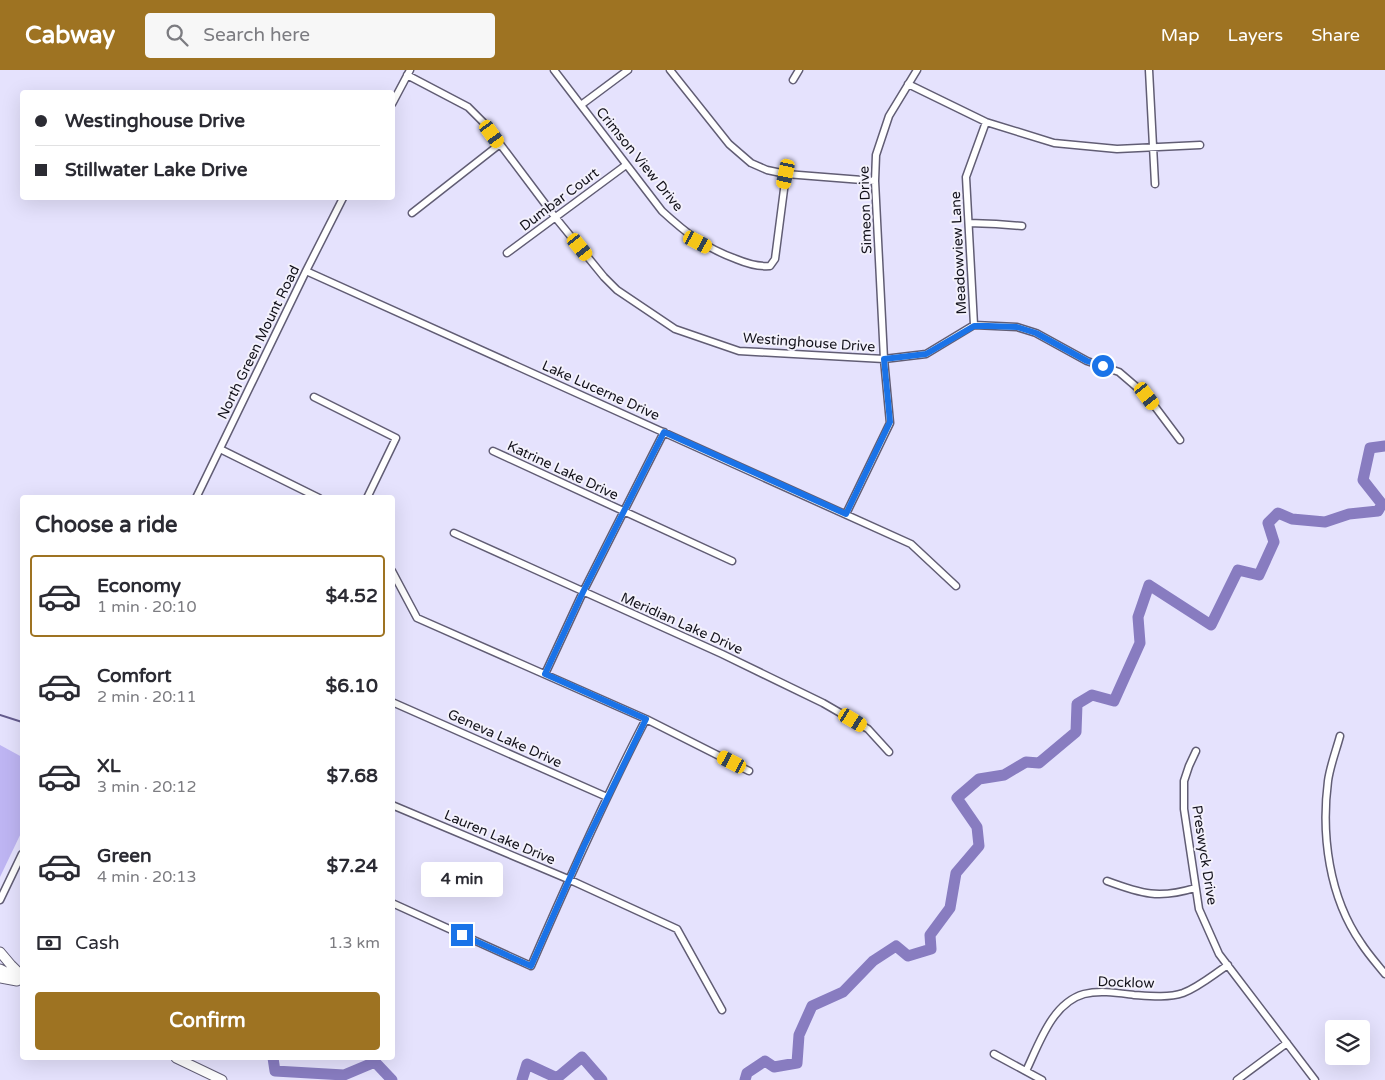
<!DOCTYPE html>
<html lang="en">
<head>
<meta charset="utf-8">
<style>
	:root { --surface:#fff; --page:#f7f7f7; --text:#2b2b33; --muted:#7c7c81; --line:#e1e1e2; --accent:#9e7322 }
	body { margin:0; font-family:"Varela Round",sans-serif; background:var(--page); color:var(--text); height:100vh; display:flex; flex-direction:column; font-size:19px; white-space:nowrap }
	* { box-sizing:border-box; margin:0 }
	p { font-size:16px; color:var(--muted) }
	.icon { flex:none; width:28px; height:28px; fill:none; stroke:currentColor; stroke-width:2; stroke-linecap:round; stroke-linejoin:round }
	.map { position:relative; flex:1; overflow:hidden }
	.sheet { position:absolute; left:20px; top:425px; width:375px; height:565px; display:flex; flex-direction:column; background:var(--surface); border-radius:5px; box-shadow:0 5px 20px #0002 }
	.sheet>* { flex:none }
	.banner { position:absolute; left:20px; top:20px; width:375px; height:110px; border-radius:5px; box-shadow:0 5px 20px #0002; display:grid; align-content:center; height:110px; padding:0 15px; background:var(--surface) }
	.controls { position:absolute; left:1325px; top:950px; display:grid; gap:10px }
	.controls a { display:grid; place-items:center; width:45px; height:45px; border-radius:5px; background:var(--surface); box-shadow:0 5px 20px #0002; font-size:25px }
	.end { position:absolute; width:22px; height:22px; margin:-11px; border:6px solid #1a73e8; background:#fff; box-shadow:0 0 0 2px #fff }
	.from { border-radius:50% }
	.bubble { position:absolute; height:35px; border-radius:5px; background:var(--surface); box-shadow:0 5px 20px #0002; font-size:16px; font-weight:800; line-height:35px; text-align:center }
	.car { position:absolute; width:15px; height:30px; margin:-15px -8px; border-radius:6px; box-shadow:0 0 4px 1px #0007; background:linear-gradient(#f5c518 24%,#345 0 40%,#f5c518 0 76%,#345 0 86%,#f5c518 0) }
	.banner b { display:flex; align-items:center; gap:18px; height:48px; font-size:19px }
	.banner b+b { border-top:1px solid var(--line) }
	.banner i { width:12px; height:12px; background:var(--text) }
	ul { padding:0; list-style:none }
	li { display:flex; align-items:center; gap:15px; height:82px; margin:0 10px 8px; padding:0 5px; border:2px solid transparent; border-radius:5px }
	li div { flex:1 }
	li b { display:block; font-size:19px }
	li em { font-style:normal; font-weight:800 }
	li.selected { border-color:var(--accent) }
	li>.icon { width:45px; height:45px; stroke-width:1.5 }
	h2 { padding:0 15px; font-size:22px; line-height:60px }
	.pay { display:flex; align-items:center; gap:12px; height:55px; padding:0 15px; font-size:19px }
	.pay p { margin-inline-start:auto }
	.action { display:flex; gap:10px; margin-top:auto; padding:10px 15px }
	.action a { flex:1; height:58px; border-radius:5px; background:var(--accent); color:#fff; font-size:20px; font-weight:800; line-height:58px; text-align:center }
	header { display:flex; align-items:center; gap:30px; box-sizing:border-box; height:70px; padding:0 25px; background:var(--accent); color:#fff }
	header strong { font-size:24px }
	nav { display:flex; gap:28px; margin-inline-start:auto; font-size:18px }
	.search { width:350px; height:45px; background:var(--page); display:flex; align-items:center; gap:12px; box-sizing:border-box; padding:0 18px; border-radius:5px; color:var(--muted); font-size:19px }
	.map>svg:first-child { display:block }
</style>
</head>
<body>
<header>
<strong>Cabway</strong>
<div class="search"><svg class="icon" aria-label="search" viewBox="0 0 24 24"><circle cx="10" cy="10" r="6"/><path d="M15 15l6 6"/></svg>Search here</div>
<nav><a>Map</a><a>Layers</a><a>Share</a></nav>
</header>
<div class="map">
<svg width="1385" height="1010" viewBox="0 0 1385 1010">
	<rect width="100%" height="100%" fill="#e5e2fd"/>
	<path fill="#beb5f3" d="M0,675L22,687V761L0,807Z"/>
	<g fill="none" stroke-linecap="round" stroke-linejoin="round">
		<path stroke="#655c8e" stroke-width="2" d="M0,645L22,652"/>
		<path stroke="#887cc0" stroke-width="11" d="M273,988L275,1001L344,1005L375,992L392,1010
			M522,1010L527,994L557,1008L582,987L602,1010
			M745,1010L747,1003L765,991L774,997L797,993L799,965L812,936L843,922L873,891L896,876L908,886L931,879L930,865L950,838L956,803L979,776L977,757L957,728L979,709L1004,705L1026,692L1039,693L1076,662L1077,634L1092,625L1114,631L1140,573L1138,547L1149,515L1211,555L1238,500L1259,505L1274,472L1268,453L1278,443L1292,449L1325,452L1349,444L1378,441L1382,434L1363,410L1370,378L1385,376"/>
		<defs>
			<path id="minor" d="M554,0L662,141C687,164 704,177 736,189C748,194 758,197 770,196L775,189L786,104
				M670,0L729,74L751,93L767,100L786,104L875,111
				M1149,0L1155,114
				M407,5L468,37L485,54L555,147L604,207L617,220L675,259L739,281L884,289L926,284L974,255L1017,257L1036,263L1087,291L1119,302L1147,326L1180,370
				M793,10L799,0
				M908,14L986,52L1054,73L1117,79L1200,75
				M392,34L410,0
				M581,35L628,0
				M412,143L500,74
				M969,153L996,154L1022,156
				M507,183L626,95
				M306,201L911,474L956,516
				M974,255L966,107L986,52
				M314,327L396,368L367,428
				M220,379L319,428
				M493,381L732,491
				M196,428L306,201L343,128
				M846,444L890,353L884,289L875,111L876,85L889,46L917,0
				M454,463L722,584L823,633L868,659L889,682
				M392,501L417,548L646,649C604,730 567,813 531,896L392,833
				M545,604L583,522L664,362
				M392,632L607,727
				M646,649L749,701
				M1340,666C1336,681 1330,696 1328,711C1321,765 1329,827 1361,873C1368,884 1377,894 1385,904
				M1196,681L1189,696L1184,711V739L1199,839L1219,884L1315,1010
				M392,735L568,809L677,859L722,940
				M1107,811C1142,824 1159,829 1195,818
				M0,830L22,784
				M994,984L1042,1010
				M1026,1001C1039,974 1052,933 1084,924C1100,920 1118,923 1134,925C1149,926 1168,928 1183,923C1199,917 1214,904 1228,895
				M1237,1010L1287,973"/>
			<path id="major" d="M0,882L11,895L22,906
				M0,899L22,910
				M0,908L17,911
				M176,988L222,1010"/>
		</defs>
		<use href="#minor" stroke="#615d74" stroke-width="9"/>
		<use href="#major" stroke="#615d74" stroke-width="11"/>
		<use href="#minor" stroke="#fff" stroke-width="6"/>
		<use href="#major" stroke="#fff" stroke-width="9"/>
	</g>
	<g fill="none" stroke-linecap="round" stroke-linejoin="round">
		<path stroke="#1a73e8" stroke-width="6" d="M462,865L531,896L584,776L646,649L545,604L583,522L664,362L846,444L890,352L884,289L926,284L974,256H988L1017,257L1036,263L1087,291L1103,296"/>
	</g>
	<g text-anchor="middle" stroke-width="4" stroke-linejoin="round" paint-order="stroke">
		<g font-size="14" fill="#13121b" stroke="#f3f1fc">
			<text transform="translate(640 89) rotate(51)" y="5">Crimson View Drive</text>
			<text transform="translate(559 129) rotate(-37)" y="5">Dumbar Court</text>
			<text transform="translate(865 140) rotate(-92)" y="5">Simeon Drive</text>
			<text transform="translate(958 183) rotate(-93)" y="5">Meadowview Lane</text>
			<text transform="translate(258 272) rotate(-64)" y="5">North Green Mount Road</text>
			<text transform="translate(809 272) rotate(4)" y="5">Westinghouse Drive</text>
			<text transform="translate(601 320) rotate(24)" y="5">Lake Lucerne Drive</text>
			<text transform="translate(563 400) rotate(25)" y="5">Katrine Lake Drive</text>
			<text transform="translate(682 553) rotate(24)" y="5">Meridian Lake Drive</text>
			<text transform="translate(505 668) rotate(24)" y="5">Geneva Lake Drive</text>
			<text transform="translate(500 767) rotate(23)" y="5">Lauren Lake Drive</text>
			<text transform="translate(1205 785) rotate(81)" y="5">Preswyck Drive</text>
			<text transform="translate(1126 912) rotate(2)" y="5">Docklow</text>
		</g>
	</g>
</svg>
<div class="controls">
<a><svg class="icon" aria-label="layers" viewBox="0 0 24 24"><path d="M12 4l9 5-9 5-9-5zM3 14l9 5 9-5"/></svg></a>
</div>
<i class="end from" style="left:1103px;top:296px"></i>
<i class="end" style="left:462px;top:865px"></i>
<div class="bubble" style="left:421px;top:792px;width:82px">4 min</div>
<i class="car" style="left:492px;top:64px;rotate:144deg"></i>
<i class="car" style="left:786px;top:104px;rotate:192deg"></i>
<i class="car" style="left:698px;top:172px;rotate:118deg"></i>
<i class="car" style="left:580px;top:177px;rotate:141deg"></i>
<i class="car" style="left:1147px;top:326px;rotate:143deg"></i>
<i class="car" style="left:853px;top:650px;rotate:121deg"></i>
<i class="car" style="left:732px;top:692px;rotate:297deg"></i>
<div class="banner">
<b><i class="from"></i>Westinghouse Drive</b>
<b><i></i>Stillwater Lake Drive</b>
</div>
<section class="sheet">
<h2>Choose a ride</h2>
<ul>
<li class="selected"><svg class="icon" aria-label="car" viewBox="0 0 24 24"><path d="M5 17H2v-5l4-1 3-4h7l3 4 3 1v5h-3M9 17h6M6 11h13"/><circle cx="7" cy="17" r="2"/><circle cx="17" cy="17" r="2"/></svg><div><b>Economy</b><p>1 min · 20:10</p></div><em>$4.52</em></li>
<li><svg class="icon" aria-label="car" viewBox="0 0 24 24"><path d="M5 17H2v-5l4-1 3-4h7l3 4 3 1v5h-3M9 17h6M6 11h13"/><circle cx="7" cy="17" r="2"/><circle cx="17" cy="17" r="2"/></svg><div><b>Comfort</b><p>2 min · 20:11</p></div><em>$6.10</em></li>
<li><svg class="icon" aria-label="car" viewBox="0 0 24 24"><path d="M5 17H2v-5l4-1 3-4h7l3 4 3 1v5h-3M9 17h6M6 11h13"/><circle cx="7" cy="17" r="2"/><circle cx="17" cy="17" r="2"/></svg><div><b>XL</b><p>3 min · 20:12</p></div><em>$7.68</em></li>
<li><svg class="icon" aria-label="car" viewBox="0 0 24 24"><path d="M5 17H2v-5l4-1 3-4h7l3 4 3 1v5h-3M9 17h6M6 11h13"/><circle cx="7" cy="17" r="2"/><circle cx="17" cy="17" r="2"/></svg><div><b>Green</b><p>4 min · 20:13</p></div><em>$7.24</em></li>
</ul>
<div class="pay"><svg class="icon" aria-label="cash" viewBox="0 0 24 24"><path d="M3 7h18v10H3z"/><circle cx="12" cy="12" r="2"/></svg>Cash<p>1.3 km</p></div>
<div class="action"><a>Confirm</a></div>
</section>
</div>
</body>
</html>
